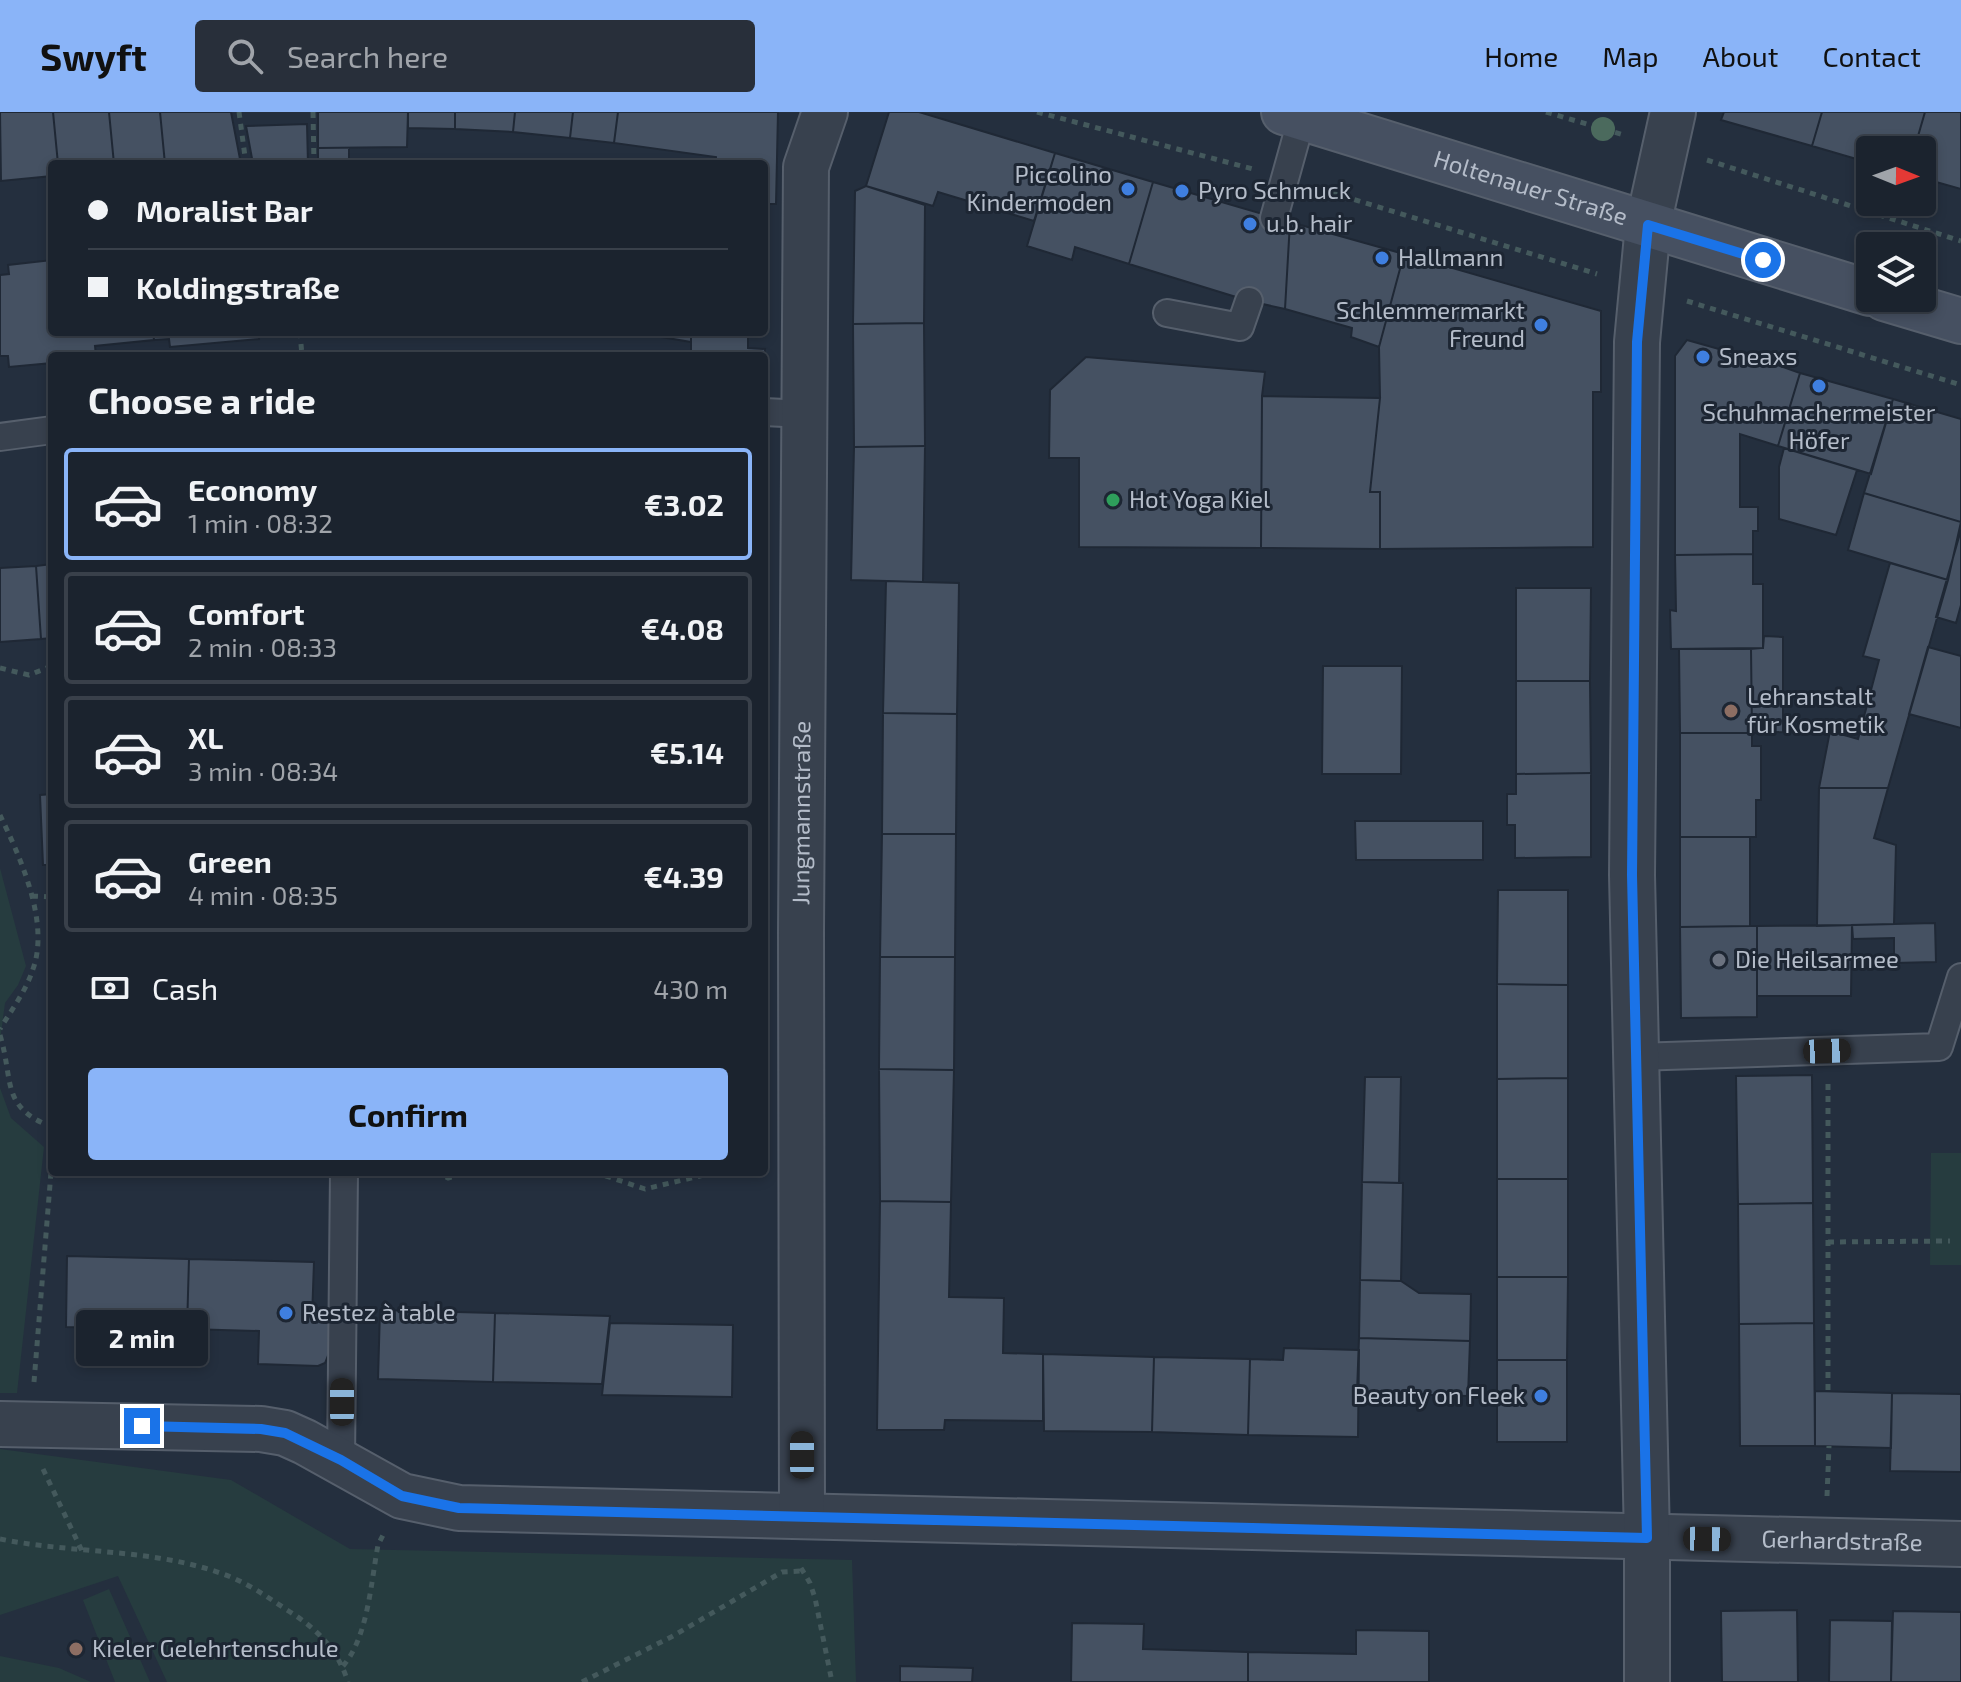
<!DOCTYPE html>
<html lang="en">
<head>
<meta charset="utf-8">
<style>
	:root { --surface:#1b232e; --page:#282f3a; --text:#f1f3f6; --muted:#a0a4aa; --line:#39404a; --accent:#8ab4f8 }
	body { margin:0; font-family:"Exo 2",sans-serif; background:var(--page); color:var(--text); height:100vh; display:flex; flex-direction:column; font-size:30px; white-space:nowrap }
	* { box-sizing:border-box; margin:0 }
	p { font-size:26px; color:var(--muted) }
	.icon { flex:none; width:44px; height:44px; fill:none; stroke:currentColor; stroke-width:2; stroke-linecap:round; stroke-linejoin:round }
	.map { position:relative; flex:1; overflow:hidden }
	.sheet { position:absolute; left:48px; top:240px; width:720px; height:824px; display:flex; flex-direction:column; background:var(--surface); border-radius:8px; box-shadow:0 4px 12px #0003,0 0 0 2px var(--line) }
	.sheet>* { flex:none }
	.top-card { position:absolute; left:48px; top:48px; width:720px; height:176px; border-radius:8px; box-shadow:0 4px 12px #0003,0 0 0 2px var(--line); display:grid; align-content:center; height:176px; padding:0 40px; background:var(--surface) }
	.needle { width:52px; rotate:91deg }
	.tools { position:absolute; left:1856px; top:24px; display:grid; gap:16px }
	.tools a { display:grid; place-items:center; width:80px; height:80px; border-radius:8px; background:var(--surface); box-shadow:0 4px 12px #0003,0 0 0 2px var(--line); font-size:40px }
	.end { position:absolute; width:36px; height:36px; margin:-18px; border:10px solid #1a73e8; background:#fff; box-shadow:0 0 0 4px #fff }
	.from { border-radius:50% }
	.bubble { position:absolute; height:56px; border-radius:8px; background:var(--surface); box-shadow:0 4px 12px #0003,0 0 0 2px var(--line); font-size:26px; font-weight:700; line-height:56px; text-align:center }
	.car { position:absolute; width:24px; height:48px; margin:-24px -12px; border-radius:10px; box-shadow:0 0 6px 2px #0007; background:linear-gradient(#222 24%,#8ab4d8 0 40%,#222 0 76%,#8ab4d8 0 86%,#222 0) }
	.top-card b { display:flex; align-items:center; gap:28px; height:76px; font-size:30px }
	.top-card b+b { border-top:2px solid var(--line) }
	.top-card i { width:20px; height:20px; background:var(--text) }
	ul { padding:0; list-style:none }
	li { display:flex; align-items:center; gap:24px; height:112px; margin:0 16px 12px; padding:0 24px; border:4px solid var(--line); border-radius:8px }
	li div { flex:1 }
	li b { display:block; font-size:30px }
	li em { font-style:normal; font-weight:700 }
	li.current { border-color:var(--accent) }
	li>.icon { width:72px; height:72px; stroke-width:1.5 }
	h2 { padding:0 40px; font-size:36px; line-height:96px }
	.pay { display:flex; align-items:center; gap:20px; height:88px; padding:0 40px; font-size:30px }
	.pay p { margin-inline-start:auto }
	.action { display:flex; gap:16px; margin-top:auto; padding:16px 40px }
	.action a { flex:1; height:92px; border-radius:8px; background:var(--accent); color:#111; font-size:32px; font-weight:700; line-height:92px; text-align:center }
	header { display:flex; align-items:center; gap:48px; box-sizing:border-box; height:112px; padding:0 40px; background:var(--accent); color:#111 }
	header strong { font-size:38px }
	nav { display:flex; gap:44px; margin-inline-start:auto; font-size:28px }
	.search { width:560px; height:72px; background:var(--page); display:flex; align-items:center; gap:20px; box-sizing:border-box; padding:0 28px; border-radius:8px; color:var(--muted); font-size:30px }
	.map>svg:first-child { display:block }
</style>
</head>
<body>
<header>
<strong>Swyft</strong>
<div class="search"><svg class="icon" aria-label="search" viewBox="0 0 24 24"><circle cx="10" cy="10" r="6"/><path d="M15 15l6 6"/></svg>Search here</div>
<nav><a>Home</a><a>Map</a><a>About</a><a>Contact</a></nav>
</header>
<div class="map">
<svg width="1961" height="1570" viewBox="0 0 1961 1570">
	<rect width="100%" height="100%" fill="#242f3e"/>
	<path fill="#263c3f" d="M0,756L26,854L18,873L5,891L0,929Z
		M0,976L11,1006L44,1035L17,1281H0Z
		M1931,1041H1961V1153H1930Z
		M0,1337L231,1368L350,1437L852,1448L856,1570H167L118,1464L0,1503Z
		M109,1477L150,1570H115L83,1488Z
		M0,1544L59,1556L91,1570H0Z"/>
	<path fill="#455162" stroke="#1f2835" stroke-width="2" d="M0,0H53L58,52H52V64L1,69Z
		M53,0H109L114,52H58Z
		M109,0H160L165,52H114Z
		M160,0H231L240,47L165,52Z
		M318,0H408L407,35L318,36Z
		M408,0H455V17L408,16Z
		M455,0H515L513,20L455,17Z
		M515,0H573L570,26L513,20Z
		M573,0H618L614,31L570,26Z
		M618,0H778L776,92H764V52H716V45L614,31Z
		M889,0H919L1055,41L1034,109L938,80L933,94L866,74Z
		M1724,0H1822L1812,34L1721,8Z
		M1822,0H1925L1914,38H1870V51L1812,34Z
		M1925,0H1961V77L1922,66V38H1914Z
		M307,12L308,52H253L246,14Z
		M318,36H349V52H318Z
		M1055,41L1153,70L1129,152L1075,135L1072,148L1027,134Z
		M240,47L241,52L207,50Z
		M1153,70L1290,110L1285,197L1249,189L1129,152Z
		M866,74L925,93L924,211L853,212L855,79Z
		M1290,110L1404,142L1379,235L1351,225L1352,216L1285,197Z
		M1404,142L1601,199V280H1593V435L1380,437V380H1370L1380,286L1379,235Z
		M52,148V220H153L154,228L95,234L96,244H52V251L9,255L8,244H0V163L9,162L8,153Z
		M924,211L925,334L854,335L853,212Z
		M153,220H258L259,227L170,235L169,227L154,228Z
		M632,220H691V230Z
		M691,220H748V236L765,237L764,266V244H691Z
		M1687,228L1747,245V242L1800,261L1778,334L1740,322V395H1758V419H1753V442L1675,443V244Z
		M1086,245L1265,260L1262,284L1261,436L1079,435V346H1049L1050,278Z
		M1800,261L1893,287L1871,362L1778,334Z
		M1262,284L1380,286L1370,380H1380V437L1261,436Z
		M1893,287L1961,307V410L1864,381Z
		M925,334L923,470L851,468L854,335Z
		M1784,336L1857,358L1836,423L1779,407V355Z
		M1864,381L1961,410L1948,468L1848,438Z
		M1961,418V493L1956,511L1936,505Z
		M1753,442V472H1763V536L1671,537L1670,498L1676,499L1675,443Z
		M1890,451L1948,468L1888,676H1819L1830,619L1858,627L1879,548L1863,544Z
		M52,452V526L41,527L36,454Z
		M36,454L41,527L0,530V456Z
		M886,469L959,471L957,602L883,601Z
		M1516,476H1591L1590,569H1516Z
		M1764,524L1783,525V620L1752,621L1751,537L1763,536Z
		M1928,535L1961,544V616L1909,602Z
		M1679,537H1751L1752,621H1680Z
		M1323,554H1402L1401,662H1322Z
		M1516,569H1590L1591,661L1516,662Z
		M883,601L957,602L956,722H882Z
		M1680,621H1752V634H1761V688H1756V725H1680Z
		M1591,661V745L1515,746V713H1507V682H1516V662Z
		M1819,676H1888L1874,726L1896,733L1894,812L1817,814Z
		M52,682V753H43L40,683Z
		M1355,709H1483V748H1356Z
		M882,722H956L955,845H880Z
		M1680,725H1750V814L1680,815Z
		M1498,778H1568V873L1497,872Z
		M1935,811L1936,850L1894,851V826L1853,827L1852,813Z
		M1852,813L1851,884H1757V814Z
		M1750,814H1757V905L1681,906L1680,815Z
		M880,845H955L954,958L879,957Z
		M1497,872L1568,873V966L1497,967Z
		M879,957L954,958L951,1090L880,1089Z
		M1812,963L1813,1091L1738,1092L1736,964Z
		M1365,965H1401L1399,1071L1362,1070Z
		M1568,966V1067H1497V967Z
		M1497,1067H1568V1165H1497Z
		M1362,1070L1403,1071L1401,1169L1360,1168Z
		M880,1089L951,1090L949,1185L1004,1186L1003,1241L1043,1242V1309L945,1308L944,1318H877Z
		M1813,1091L1814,1211L1739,1212L1738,1092Z
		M67,1144L189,1147L187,1217L66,1215Z
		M189,1147L314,1150L312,1206H329V1241L325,1251L318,1254L258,1252L259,1219L187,1217Z
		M1497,1165H1568L1567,1248H1497Z
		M1360,1168L1401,1169L1419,1181L1471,1182L1470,1229L1359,1226Z
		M380,1198L495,1201L493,1270L378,1267Z
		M495,1201L610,1204L602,1272L493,1270Z
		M610,1211L733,1213L732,1285L602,1283Z
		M1814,1211L1815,1334H1740L1739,1212Z
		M1359,1226L1470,1229L1468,1284L1357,1281Z
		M1284,1236L1359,1238L1358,1325L1248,1323L1250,1247L1283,1248Z
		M1043,1242L1154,1245L1152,1320L1044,1319Z
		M1154,1245L1250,1247L1248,1323L1152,1320Z
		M1497,1248H1567V1330H1497Z
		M1815,1279L1892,1281L1891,1336L1815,1334Z
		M1892,1281L1961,1282V1360L1890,1359Z
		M1797,1498L1798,1570H1722L1721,1499Z
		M1893,1499L1961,1500V1570H1891Z
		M1830,1508L1892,1509L1891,1570H1829Z
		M1072,1511L1144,1512L1143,1537L1248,1540V1570H1071Z
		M1356,1518L1429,1519V1570H1248V1540L1356,1542Z
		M900,1554L973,1556L972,1570H900Z"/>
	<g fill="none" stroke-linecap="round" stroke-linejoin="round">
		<defs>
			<path id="service" d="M1274,106L1302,5
				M1167,201L1240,215L1249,189
				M764,300L805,302
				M0,325L52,318
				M1636,945L1939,935L1961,865
				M341,1348L344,1060"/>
			<g id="minor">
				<path id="s1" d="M0,1312L261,1317L285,1321L305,1330L402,1384L459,1396L1961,1432"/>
				<path id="s2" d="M802,1403L801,820L806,55L825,0"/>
				<path d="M1647,1570V1426L1632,763L1637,230L1648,113L1673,0"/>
			</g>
			<g id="secondary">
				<path id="s3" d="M1284,0L1870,181"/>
				<path d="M1884,186L1961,209"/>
			</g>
		</defs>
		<use href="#service" stroke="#565f6c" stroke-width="30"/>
		<use href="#minor" stroke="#565f6c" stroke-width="48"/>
		<use href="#secondary" stroke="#565f6c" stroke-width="48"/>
		<path stroke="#44595c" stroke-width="5" stroke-dasharray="6 6" stroke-linecap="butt" d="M239,0L246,52
			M313,0L314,52
			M1037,0L1253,57
			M1546,0L1624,23
			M1707,48L1961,129
			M1320,77L1597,162
			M1687,189L1961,273
			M300,220L302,244
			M0,556L29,563L52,554
			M0,703C20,745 50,810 33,857C26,879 12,897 0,917
			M32,784L52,785
			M0,923C14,969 0,995 52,1015
			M1828,972V1279
			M435,1060L448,1066L471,1060
			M594,1060L645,1077L704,1063H756
			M1828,1130L1950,1129
			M34,1270L52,1048
			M43,1357L82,1439
			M1827,1384L1829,1334
			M0,1427C74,1442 151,1436 223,1462C246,1470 266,1484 287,1498C316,1516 337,1536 348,1570
			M801,1456L810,1471L815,1486L832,1570
			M343,1554C368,1525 371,1470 378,1433L383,1423
			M582,1570L673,1524L782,1460L801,1459"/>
		<use href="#service" stroke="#38414e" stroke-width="26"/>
		<use href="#minor" stroke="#38414e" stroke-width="44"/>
		<use href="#secondary" stroke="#465061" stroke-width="44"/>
	</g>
	<circle fill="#4b6a5d" cx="1603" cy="17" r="12"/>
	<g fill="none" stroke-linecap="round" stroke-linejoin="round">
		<path stroke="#1a73e8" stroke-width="10" d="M142,1314L261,1317L285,1321L341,1348L402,1384L459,1396L1647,1426L1632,763L1637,230L1648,113L1763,148"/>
	</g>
	<g fill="#3f7fe0" stroke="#1d2633" stroke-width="3">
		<circle cx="1128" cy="77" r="8"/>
		<circle cx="1182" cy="79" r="8"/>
		<circle cx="1250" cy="112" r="8"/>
		<circle cx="1382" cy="146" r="8"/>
		<circle cx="1541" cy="213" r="8"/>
		<circle cx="1703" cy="245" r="8"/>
		<circle cx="1819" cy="274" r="8"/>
		<circle cx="286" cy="1201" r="8"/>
		<circle cx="1541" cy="1284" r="8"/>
	</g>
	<circle fill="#2e9e5b" stroke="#1d2633" stroke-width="3" cx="1113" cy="388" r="8"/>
	<g fill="#8d6e63" stroke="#1d2633" stroke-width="3">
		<circle cx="1731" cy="599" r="8"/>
		<circle cx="76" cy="1537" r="8"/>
	</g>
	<circle fill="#6b7280" stroke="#1d2633" stroke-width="3" cx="1719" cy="848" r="8"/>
	<g text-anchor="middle" stroke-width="6" stroke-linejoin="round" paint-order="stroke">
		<g font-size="24" fill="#b4bcc9" stroke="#1d2633" text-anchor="start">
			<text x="1112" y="71" text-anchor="end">Piccolino<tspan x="1112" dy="28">Kindermoden</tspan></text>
			<text x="1198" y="87">Pyro Schmuck</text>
			<text x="1266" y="120">u.b. hair</text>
			<text x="1398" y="154">Hallmann</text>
			<text x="1525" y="207" text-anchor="end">Schlemmermarkt<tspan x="1525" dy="28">Freund</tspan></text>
			<text x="1719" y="253">Sneaxs</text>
			<text x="1819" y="309" text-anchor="middle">Schuhmachermeister<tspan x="1819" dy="28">Höfer</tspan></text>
			<text x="1129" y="396">Hot Yoga Kiel</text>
			<text x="1747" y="593">Lehranstalt<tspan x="1747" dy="28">für Kosmetik</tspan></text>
			<text x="1735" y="856">Die Heilsarmee</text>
			<text x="302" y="1209">Restez à table</text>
			<text x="1525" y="1292" text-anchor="end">Beauty on Fleek</text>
			<text x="92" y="1545">Kieler Gelehrtenschule</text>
		</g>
		<g font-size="24" fill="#b4bcc9" stroke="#1d2633">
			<text dy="8" stroke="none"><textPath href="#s3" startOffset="258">Holtenauer Straße</textPath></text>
			<text dy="8" stroke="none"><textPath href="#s2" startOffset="702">Jungmannstraße</textPath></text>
			<text dy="8" stroke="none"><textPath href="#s1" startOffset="1860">Gerhardstraße</textPath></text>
		</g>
	</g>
</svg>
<div class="tools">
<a><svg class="needle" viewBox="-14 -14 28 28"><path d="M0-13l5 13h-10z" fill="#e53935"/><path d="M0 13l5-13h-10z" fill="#a0a4aa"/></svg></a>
<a><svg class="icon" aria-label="layers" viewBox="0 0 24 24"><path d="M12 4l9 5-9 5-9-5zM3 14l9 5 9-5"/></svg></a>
</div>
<i class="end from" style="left:1763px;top:148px"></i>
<i class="end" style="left:142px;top:1314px"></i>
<div class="bubble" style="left:76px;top:1198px;width:132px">2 min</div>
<i class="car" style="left:1827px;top:939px;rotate:88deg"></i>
<i class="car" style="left:342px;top:1290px;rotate:0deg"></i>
<i class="car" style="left:802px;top:1343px;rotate:0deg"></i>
<i class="car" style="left:1707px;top:1427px;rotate:91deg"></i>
<div class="top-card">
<b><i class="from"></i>Moralist Bar</b>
<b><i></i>Koldingstraße</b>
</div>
<section class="sheet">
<h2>Choose a ride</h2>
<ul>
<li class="current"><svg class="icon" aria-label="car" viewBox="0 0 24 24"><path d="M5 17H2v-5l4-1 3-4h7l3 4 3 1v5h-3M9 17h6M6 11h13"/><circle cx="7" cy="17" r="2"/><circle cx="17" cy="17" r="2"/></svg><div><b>Economy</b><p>1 min · 08:32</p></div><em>€3.02</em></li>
<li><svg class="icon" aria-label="car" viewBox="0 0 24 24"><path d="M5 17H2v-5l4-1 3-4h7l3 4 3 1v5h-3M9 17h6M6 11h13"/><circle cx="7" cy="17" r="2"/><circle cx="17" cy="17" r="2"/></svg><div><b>Comfort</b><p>2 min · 08:33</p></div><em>€4.08</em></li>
<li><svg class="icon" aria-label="car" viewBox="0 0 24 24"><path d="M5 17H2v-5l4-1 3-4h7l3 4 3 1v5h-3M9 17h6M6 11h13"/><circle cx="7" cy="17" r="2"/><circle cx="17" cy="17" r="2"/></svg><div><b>XL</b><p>3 min · 08:34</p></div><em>€5.14</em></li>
<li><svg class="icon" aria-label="car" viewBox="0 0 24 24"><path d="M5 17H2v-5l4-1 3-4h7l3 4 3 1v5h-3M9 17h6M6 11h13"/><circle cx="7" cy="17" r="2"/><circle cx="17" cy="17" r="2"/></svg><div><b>Green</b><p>4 min · 08:35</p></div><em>€4.39</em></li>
</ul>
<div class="pay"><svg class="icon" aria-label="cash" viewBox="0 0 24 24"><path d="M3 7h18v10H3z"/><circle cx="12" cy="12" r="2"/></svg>Cash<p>430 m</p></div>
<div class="action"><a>Confirm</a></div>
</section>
</div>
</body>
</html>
